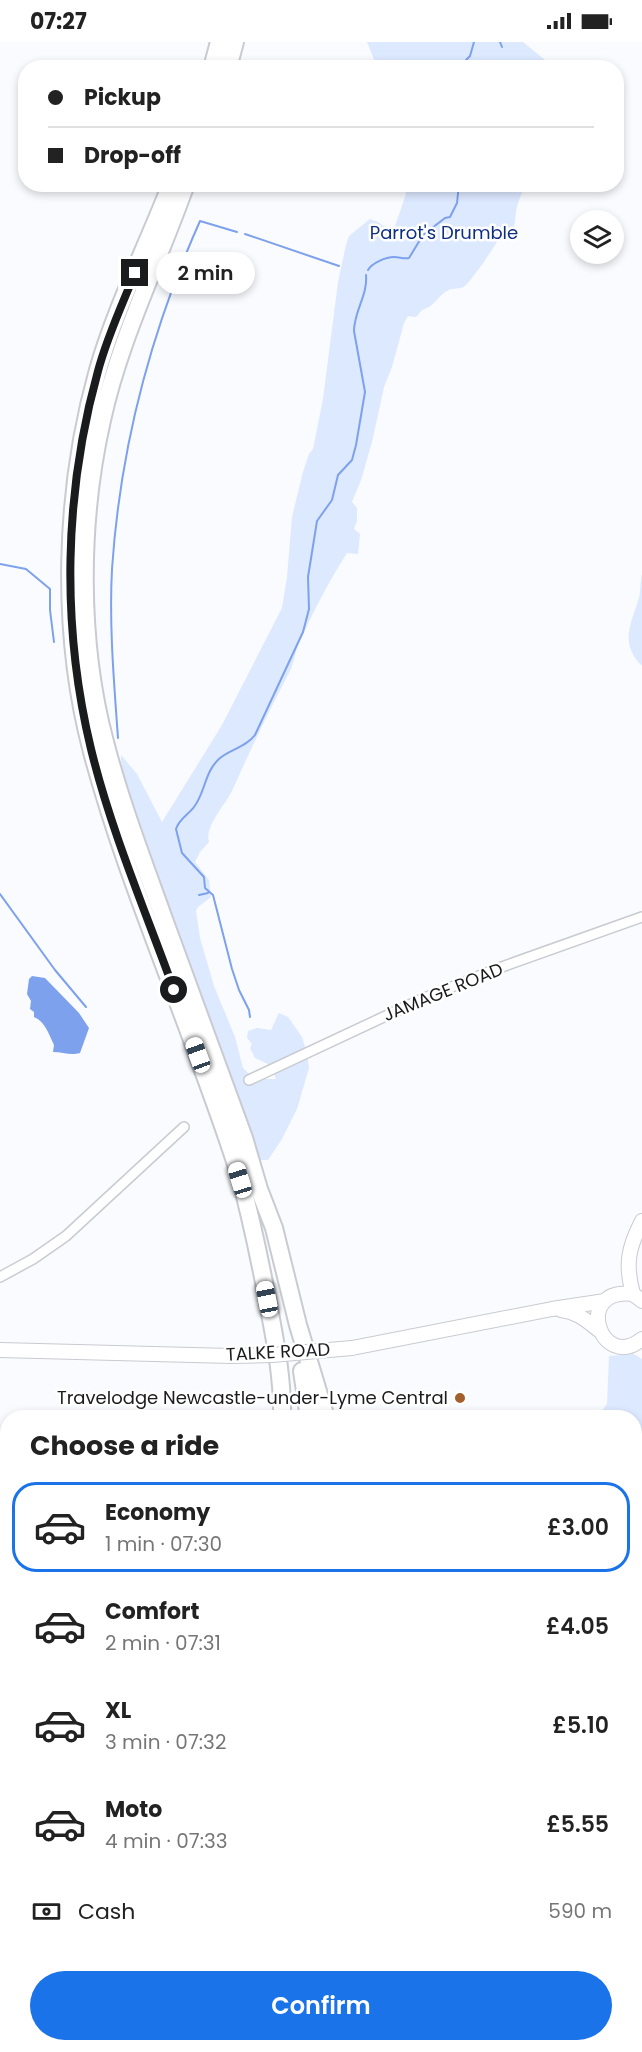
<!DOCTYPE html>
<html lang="en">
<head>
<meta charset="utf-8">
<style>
	:root { --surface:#fff; --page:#f6f6f6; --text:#222; --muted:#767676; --line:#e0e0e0; --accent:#1a73e8 }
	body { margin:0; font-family:Poppins,sans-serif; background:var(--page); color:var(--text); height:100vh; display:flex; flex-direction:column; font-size:22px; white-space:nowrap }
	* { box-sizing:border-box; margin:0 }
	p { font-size:20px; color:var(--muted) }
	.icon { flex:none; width:33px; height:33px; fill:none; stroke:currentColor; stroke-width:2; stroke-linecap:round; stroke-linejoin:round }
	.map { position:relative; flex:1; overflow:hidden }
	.panel { position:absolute; left:0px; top:1368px; width:642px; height:642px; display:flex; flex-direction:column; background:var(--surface); border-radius:24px 24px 0 0; box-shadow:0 3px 9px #0003 }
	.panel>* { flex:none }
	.top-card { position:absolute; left:18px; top:18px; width:606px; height:132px; border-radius:24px; box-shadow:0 3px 9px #0003; display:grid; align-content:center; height:132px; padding:0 30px; background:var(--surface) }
	.controls { position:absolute; left:570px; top:168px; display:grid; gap:12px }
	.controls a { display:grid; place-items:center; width:54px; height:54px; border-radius:50%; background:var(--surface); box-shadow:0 3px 9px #0003; font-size:30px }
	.end { position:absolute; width:27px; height:27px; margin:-14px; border:8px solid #1a1b1d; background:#fff; box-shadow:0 0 0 3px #fff }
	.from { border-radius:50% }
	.bubble { position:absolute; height:42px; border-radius:21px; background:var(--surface); box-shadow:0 3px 9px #0003; font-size:20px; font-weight:600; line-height:42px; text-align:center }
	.car { position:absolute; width:18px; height:36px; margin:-18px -9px; border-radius:8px; box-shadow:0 0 4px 2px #0007; background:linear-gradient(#fff 24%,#345 0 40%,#fff 0 76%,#345 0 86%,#fff 0) }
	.top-card b { display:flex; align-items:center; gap:21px; height:57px; font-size:22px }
	.top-card b+b { border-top:2px solid var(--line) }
	.top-card i { width:15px; height:15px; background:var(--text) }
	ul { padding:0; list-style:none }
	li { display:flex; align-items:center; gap:18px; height:90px; margin:0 12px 9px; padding:0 18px; border:3px solid transparent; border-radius:24px }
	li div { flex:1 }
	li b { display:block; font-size:22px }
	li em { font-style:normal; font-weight:600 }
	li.on { border-color:var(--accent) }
	li>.icon { width:54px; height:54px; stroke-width:1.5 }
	h2 { padding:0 30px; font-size:27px; line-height:72px }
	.pay { display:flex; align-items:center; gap:15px; height:66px; padding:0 30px; font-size:22px }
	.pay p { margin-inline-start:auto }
	.button { display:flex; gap:12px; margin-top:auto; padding:12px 30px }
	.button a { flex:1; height:69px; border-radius:36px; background:var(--accent); color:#fff; font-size:24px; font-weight:600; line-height:69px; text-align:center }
	.status { display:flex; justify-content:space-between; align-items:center; height:42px; padding:0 30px; background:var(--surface); direction:ltr }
	.status svg { height:16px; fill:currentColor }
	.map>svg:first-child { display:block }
</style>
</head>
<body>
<div class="status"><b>07:27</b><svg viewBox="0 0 49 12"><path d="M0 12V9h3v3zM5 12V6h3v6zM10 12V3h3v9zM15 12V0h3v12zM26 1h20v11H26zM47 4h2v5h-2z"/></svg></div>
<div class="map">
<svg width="642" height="2010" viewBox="0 0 642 2010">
	<rect width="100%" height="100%" fill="#fafbfe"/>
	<path fill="#dde9ff" d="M367,0H523L545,18L561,20L571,25H377Z
		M403,143H525C522,150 519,157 517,165C513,178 519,197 498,198C493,207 472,238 465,244C459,248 453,245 447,249C435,256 436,264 422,268L416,275L408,274L404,281L392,325L384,345L372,400L361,438L352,460L357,466V479L354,487L360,492L358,512L347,511C329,539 313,570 299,601C295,610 294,622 289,631C269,669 250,708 233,747C226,762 204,785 209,800L200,810L195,820L209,838L211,855L198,865L196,869L200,896L214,944L235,995L243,1026L248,1031L258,1037H276L270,1023L255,1016L250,1006L252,1002L247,996L248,989L257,986L271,988L279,971L288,975L302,995L307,1011L309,1026L297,1067L282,1097L268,1118H259L256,1115C228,1009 179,910 146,805C136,776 121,744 121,713L137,732L162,780L222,683L282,566L287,535L292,475L303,430L309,412L313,407L323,357L338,240L346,203L349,194L370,177L378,180L388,187L395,184L406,152Z
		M642,532V624C619,601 631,582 639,556C641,548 640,539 642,532Z
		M634,1312L642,1317V1451L635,1452L634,1376L597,1375L607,1362L609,1314Z"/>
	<path fill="#7da1ec" d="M32,934L45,936L79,971L89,986L80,1011C70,1014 63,1010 53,1010L54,1003C49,993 45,979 34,975V970L30,967L31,959L27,952L29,937Z"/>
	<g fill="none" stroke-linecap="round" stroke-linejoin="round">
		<path stroke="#7da1ec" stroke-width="2" d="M500,0L502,5
			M466,26V18L470,14L474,0
			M245,192L339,224
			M368,228C372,221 386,215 394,215C400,215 403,217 409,216L423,193L445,176L450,175L457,161L459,142
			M0,522L26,527L50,547V568L54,600
			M118,696C114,640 109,583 112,527C120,407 151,289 200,179L237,190
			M0,852L55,928L86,965
			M199,853L208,851
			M250,975L249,968L239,948L232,927L213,853L205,846L204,835L182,811L176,787C179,777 188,773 194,765C206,749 204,730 220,716C231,707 246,705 255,693L303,590L309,567L308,535L317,479L332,458L338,433L352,418L356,403L365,350L354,289C354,269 368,253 366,233"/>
		<defs>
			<path id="street" d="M249,1038L422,957L496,927L642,875
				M0,1235L33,1217L66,1194L184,1085"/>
			<path id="secondary" d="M633,1252C625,1223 628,1206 642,1179
				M642,1259L633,1252C572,1245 601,1331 642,1297
				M561,1268C578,1270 587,1279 600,1289
				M352,1306L552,1267L605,1259
				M0,1308L231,1314
				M369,2002L370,2010"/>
			<path id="highway" d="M212,26L219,0
				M228,26L235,0
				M171,142C147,204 116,265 98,328C64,449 60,589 92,710C120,815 163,917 200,1020C214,1058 228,1096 240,1135C251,1176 260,1219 268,1261C275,1298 283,1337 282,1376
				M186,142C158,221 120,296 102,378C79,479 78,599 105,700C121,762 144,821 165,880C191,953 218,1025 244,1096L259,1147L274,1186L298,1283L326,1376
				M302,1329L309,1376
				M634,1463L642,1461
				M0,1819L8,1813
				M0,1833L8,1828
				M255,2010L256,2002
				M279,2010L280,2002
				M293,2010L294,2002
				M307,2010L308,2002"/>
		</defs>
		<use href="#street" stroke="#c8cbd1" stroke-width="12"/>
		<use href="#secondary" stroke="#c8cbd1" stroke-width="16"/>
		<use href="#highway" stroke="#c8cbd1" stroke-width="20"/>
		<use href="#street" stroke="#fff" stroke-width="9"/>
		<use href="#secondary" stroke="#fff" stroke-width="14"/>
		<use href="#highway" stroke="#fff" stroke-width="16"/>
		<defs>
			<path id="secondary-bridge" d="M231,1314L272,1313L352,1306"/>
		</defs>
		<use href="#secondary-bridge" stroke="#c8cbd1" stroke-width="16" stroke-linecap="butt"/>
		<use href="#secondary-bridge" stroke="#fff" stroke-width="14"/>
	</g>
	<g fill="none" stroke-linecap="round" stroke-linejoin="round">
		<path stroke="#1a1b1d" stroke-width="8" d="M135,231C122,263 107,295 98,329C64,451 61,583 91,707C111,789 145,868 174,948"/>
	</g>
	<circle fill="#a3602f" stroke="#fff" stroke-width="2" cx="460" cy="1356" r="6"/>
	<g text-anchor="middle" stroke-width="5" stroke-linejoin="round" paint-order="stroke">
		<g font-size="18" fill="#0e2e83" stroke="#fff">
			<text x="444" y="197">Parrot's Drumble</text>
		</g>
		<g font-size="18" fill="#1a1b1d" stroke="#fff">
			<text transform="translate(443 950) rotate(-22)" y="6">JAMAGE ROAD</text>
			<text transform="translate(278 1310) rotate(-3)" y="6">TALKE ROAD</text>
		</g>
		<g font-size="18" fill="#1a1b1d" stroke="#fff" text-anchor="end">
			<text x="448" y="1362">Travelodge Newcastle-under-Lyme Central</text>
		</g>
	</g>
</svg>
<div class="controls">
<a><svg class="icon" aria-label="layers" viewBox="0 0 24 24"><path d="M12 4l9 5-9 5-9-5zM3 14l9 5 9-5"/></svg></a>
</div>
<i class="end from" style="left:174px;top:948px"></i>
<i class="end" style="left:135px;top:231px"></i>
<div class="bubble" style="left:156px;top:210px;width:99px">2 min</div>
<i class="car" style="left:198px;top:1013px;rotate:340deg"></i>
<i class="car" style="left:240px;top:1138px;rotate:343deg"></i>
<i class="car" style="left:267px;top:1257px;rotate:349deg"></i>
<div class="top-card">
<b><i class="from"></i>Pickup</b>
<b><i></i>Drop-off</b>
</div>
<section class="panel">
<h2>Choose a ride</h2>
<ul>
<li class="on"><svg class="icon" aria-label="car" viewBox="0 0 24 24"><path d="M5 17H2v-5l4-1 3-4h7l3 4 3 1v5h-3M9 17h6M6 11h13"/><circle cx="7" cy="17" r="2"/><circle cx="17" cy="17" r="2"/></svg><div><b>Economy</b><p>1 min · 07:30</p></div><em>£3.00</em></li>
<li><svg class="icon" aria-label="car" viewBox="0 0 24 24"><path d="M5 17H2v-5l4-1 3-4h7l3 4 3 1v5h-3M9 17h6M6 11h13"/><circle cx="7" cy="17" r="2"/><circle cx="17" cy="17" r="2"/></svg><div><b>Comfort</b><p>2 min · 07:31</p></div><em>£4.05</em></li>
<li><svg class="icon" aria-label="car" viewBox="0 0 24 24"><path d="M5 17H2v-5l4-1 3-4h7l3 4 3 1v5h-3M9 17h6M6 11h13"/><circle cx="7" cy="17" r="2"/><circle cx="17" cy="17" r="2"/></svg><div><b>XL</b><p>3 min · 07:32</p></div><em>£5.10</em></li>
<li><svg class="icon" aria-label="car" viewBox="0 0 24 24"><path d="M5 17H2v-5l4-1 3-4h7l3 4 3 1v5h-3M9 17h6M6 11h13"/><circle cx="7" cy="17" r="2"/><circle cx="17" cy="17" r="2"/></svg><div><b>Moto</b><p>4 min · 07:33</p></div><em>£5.55</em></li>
</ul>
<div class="pay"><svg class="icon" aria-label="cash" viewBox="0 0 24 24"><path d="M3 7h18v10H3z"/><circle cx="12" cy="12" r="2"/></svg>Cash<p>590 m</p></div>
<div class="button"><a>Confirm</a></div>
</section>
</div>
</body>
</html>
